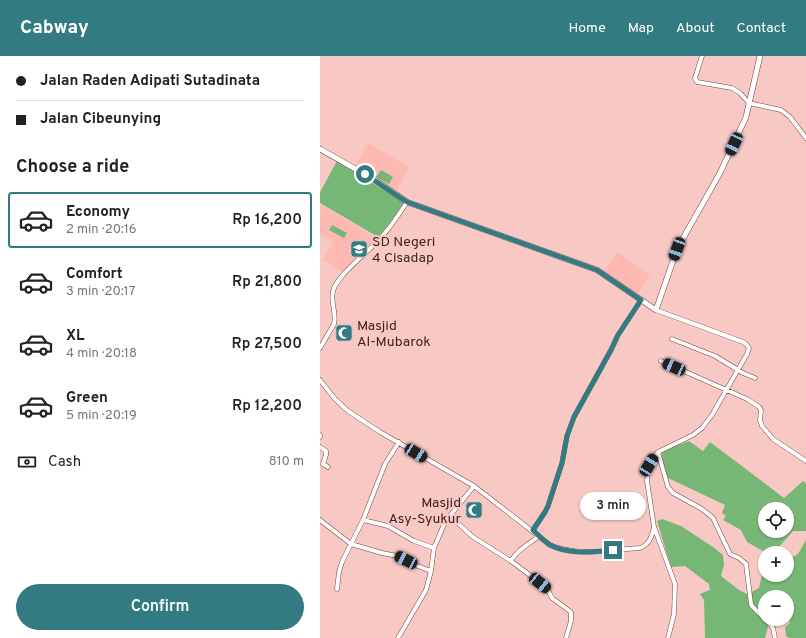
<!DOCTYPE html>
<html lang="en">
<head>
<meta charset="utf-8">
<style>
	:root { --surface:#fff; --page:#f2f2f2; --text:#222; --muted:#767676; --line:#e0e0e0; --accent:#327b82 }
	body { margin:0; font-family:Overpass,sans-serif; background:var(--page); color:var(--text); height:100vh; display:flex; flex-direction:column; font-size:15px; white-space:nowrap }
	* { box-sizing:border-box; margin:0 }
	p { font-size:13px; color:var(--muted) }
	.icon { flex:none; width:22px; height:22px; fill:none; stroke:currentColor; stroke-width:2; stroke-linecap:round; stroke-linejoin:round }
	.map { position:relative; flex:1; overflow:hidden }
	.drawer { display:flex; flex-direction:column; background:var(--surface); width:320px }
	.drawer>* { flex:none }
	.hud { display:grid; align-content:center; height:88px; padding:0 16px; background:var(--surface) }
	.fabs { position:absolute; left:438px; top:446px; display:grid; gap:8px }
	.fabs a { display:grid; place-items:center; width:36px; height:36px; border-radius:50%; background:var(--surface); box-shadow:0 1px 3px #0004; font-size:20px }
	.end { position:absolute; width:18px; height:18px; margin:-9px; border:5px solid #327b82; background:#fff; box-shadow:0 0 0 2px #fff }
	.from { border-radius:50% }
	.bubble { position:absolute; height:28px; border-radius:14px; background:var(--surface); box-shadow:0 1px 3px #0004; font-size:13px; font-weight:600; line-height:28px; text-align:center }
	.car { position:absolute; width:12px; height:24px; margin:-12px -6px; border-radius:5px; box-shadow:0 0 3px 1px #0007; background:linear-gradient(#222 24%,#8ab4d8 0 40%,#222 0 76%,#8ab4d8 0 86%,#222 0) }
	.hud b { display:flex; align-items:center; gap:14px; height:38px; font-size:15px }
	.hud b+b { border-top:1px solid var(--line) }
	.hud i { width:10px; height:10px; background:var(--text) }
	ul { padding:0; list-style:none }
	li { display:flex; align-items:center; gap:12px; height:56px; margin:0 8px 6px; padding:0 8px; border:2px solid transparent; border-radius:4px }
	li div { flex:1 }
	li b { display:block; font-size:15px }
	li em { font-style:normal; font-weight:600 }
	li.active { border-color:var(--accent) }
	li>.icon { width:36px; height:36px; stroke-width:1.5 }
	h2 { padding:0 16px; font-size:18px; line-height:48px }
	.pay { display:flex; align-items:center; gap:10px; height:44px; padding:0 16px; font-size:15px }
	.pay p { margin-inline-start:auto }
	.button { display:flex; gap:8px; margin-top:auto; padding:8px 16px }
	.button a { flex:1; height:46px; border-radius:24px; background:var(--accent); color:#fff; font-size:16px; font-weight:600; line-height:46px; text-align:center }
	header { display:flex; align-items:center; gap:24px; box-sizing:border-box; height:56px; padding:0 20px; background:var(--accent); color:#fff }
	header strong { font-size:19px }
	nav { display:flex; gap:22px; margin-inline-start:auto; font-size:14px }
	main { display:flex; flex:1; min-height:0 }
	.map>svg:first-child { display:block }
</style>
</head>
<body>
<header>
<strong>Cabway</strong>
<nav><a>Home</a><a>Map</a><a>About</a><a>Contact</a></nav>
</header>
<main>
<section class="drawer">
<div class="hud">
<b><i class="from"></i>Jalan Raden Adipati Sutadinata</b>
<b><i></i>Jalan Cibeunying</b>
</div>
<h2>Choose a ride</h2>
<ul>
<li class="active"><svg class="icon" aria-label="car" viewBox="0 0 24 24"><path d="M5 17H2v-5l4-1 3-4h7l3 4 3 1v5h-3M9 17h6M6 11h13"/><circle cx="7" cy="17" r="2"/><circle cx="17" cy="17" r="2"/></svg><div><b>Economy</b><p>2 min · 20:16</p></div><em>Rp 16,200</em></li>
<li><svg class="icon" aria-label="car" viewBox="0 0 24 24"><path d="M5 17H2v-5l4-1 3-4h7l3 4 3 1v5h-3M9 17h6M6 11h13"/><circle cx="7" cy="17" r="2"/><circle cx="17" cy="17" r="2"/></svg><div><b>Comfort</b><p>3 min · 20:17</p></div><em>Rp 21,800</em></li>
<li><svg class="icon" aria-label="car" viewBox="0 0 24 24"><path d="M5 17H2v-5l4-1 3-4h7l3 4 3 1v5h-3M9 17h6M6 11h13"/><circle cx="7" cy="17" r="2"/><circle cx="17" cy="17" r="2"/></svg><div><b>XL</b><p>4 min · 20:18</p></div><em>Rp 27,500</em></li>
<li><svg class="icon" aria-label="car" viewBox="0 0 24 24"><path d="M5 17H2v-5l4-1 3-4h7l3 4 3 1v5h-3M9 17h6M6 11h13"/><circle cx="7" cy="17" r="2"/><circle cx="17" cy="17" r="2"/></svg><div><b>Green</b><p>5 min · 20:19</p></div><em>Rp 12,200</em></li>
</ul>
<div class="pay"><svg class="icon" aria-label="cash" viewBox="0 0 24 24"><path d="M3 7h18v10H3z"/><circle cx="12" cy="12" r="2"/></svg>Cash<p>810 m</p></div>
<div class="button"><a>Confirm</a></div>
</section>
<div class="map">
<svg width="486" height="582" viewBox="0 0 486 582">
	<rect width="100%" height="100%" fill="#f8c9c4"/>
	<path fill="#feb9b3" d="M48,87L90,111L77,135L35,109Z
		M2,149L57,182L23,217L3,204L13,186L0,179V153Z
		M298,196L330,219L317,239L283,215Z"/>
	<path fill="#76b776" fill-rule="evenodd" d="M17,105L84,146L72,164L58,181L0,147V136Z
		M61,114L73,121L69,128L56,121Z
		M12,169L27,177L24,182L9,174Z
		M369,385L383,395L390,386L464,442L483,425L486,427V475H473L459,491L449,497L441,494L427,486L421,474L403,464L406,460L402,457L405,449L348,422L341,400L343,395ZM445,453H467V475H445Z
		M342,463L361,470L393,491L403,499L404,509L401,520L419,534L427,538L439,532L443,515L445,514V519H467V504L478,498L486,484V582H469L466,580L465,571L470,567L467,557V541H445V563H456L457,567L449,568L445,582H385L384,544L380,538L390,534L389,528L365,510L351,511L337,465Z"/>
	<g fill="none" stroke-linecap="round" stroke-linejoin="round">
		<defs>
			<path id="minor" d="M382,0L375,22L377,26L412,32L420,37L429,47L461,54L470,61L486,82
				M352,283L395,300L423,317L435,322
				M0,292L14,268C17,257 10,246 13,235C18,217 52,194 64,178C73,168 80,157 87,146
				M341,305L427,343L439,351L441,354L440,364L442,370L453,383L486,405
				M0,324L15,343L28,355L60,376L154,430L230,489C258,501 290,494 320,492C330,488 332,480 334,471L327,425L329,409L338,396L373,379L382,372L392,359L427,298L429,292L426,288L423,286L336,254
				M0,379V381
				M0,391L6,395V399L3,408L8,411
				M338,396L348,431L353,437L382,453L393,462L410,498L419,502L426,508L431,548L432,550L445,563
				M130,460L153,481L191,505
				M0,464L31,488L62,497L77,500L95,509L111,515
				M43,464L68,470L94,485L114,492
				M334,471L355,528L354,558L348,582
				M213,474L225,456L228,450L242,407L247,380L254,361L291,294L298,279L321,244
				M219,480C208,489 198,493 191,505L227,532L232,542L251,556V565L246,582
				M17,533L19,516L22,506L43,464L65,408L79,386
				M445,563L453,572L455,582
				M78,582L106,534L111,515L114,492L125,466L154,430"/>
			<path id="tertiary" d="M0,93L55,124L87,146L277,214L336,254L357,193L400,117L426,61L440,0"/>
		</defs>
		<use href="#minor" stroke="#803e3a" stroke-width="5"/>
		<use href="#tertiary" stroke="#803e3a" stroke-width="6"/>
		<use href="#minor" stroke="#fff" stroke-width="4"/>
		<use href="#tertiary" stroke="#fff" stroke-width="5"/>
	</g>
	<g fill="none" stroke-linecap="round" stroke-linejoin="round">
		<path stroke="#327b82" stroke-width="5" d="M45,118L87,146L277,214L321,244L298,279L291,294L254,361L247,380L242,407L228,450L225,456L213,474C218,479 224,485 230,489C248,499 273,496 293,494"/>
	</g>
	<defs>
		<symbol id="school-square" viewBox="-11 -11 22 22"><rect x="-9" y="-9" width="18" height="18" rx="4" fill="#327b82" stroke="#f8c9c4"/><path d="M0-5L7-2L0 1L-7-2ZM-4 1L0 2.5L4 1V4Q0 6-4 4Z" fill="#fff"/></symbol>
		<symbol id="mosque-square" viewBox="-11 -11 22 22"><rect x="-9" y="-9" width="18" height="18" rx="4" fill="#327b82" stroke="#f8c9c4"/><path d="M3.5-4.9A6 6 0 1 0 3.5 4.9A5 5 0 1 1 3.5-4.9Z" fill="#fff"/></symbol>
	</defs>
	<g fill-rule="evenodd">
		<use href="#school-square" x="29" y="183" width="20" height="20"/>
		<use href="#mosque-square" x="14" y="267" width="20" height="20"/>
		<use href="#mosque-square" x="144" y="444" width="20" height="20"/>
	</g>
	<g text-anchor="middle" stroke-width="4" stroke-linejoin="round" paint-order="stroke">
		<g font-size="14" fill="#402220" stroke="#f8c9c4" text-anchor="start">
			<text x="52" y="190">SD Negeri<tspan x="52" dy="16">4 Cisadap</tspan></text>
			<text x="37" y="274">Masjid<tspan x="37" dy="16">Al-Mubarok</tspan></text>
			<text x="141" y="451" text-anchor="end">Masjid<tspan x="141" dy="16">Asy-Syukur</tspan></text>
		</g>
	</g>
</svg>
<div class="fabs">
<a><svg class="icon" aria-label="locate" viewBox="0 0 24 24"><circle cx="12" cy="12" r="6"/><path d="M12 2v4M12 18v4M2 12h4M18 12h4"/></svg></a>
<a>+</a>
<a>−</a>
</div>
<i class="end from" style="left:45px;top:118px"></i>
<i class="end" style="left:293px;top:494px"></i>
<div class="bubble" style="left:260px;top:436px;width:66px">3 min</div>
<i class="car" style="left:414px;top:88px;rotate:205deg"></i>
<i class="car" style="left:357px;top:193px;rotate:200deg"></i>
<i class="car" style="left:354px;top:311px;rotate:294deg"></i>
<i class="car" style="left:96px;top:397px;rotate:121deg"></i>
<i class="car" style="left:329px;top:409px;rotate:31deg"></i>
<i class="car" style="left:86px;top:504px;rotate:296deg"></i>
<i class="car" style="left:220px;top:527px;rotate:129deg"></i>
</div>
</main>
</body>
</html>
